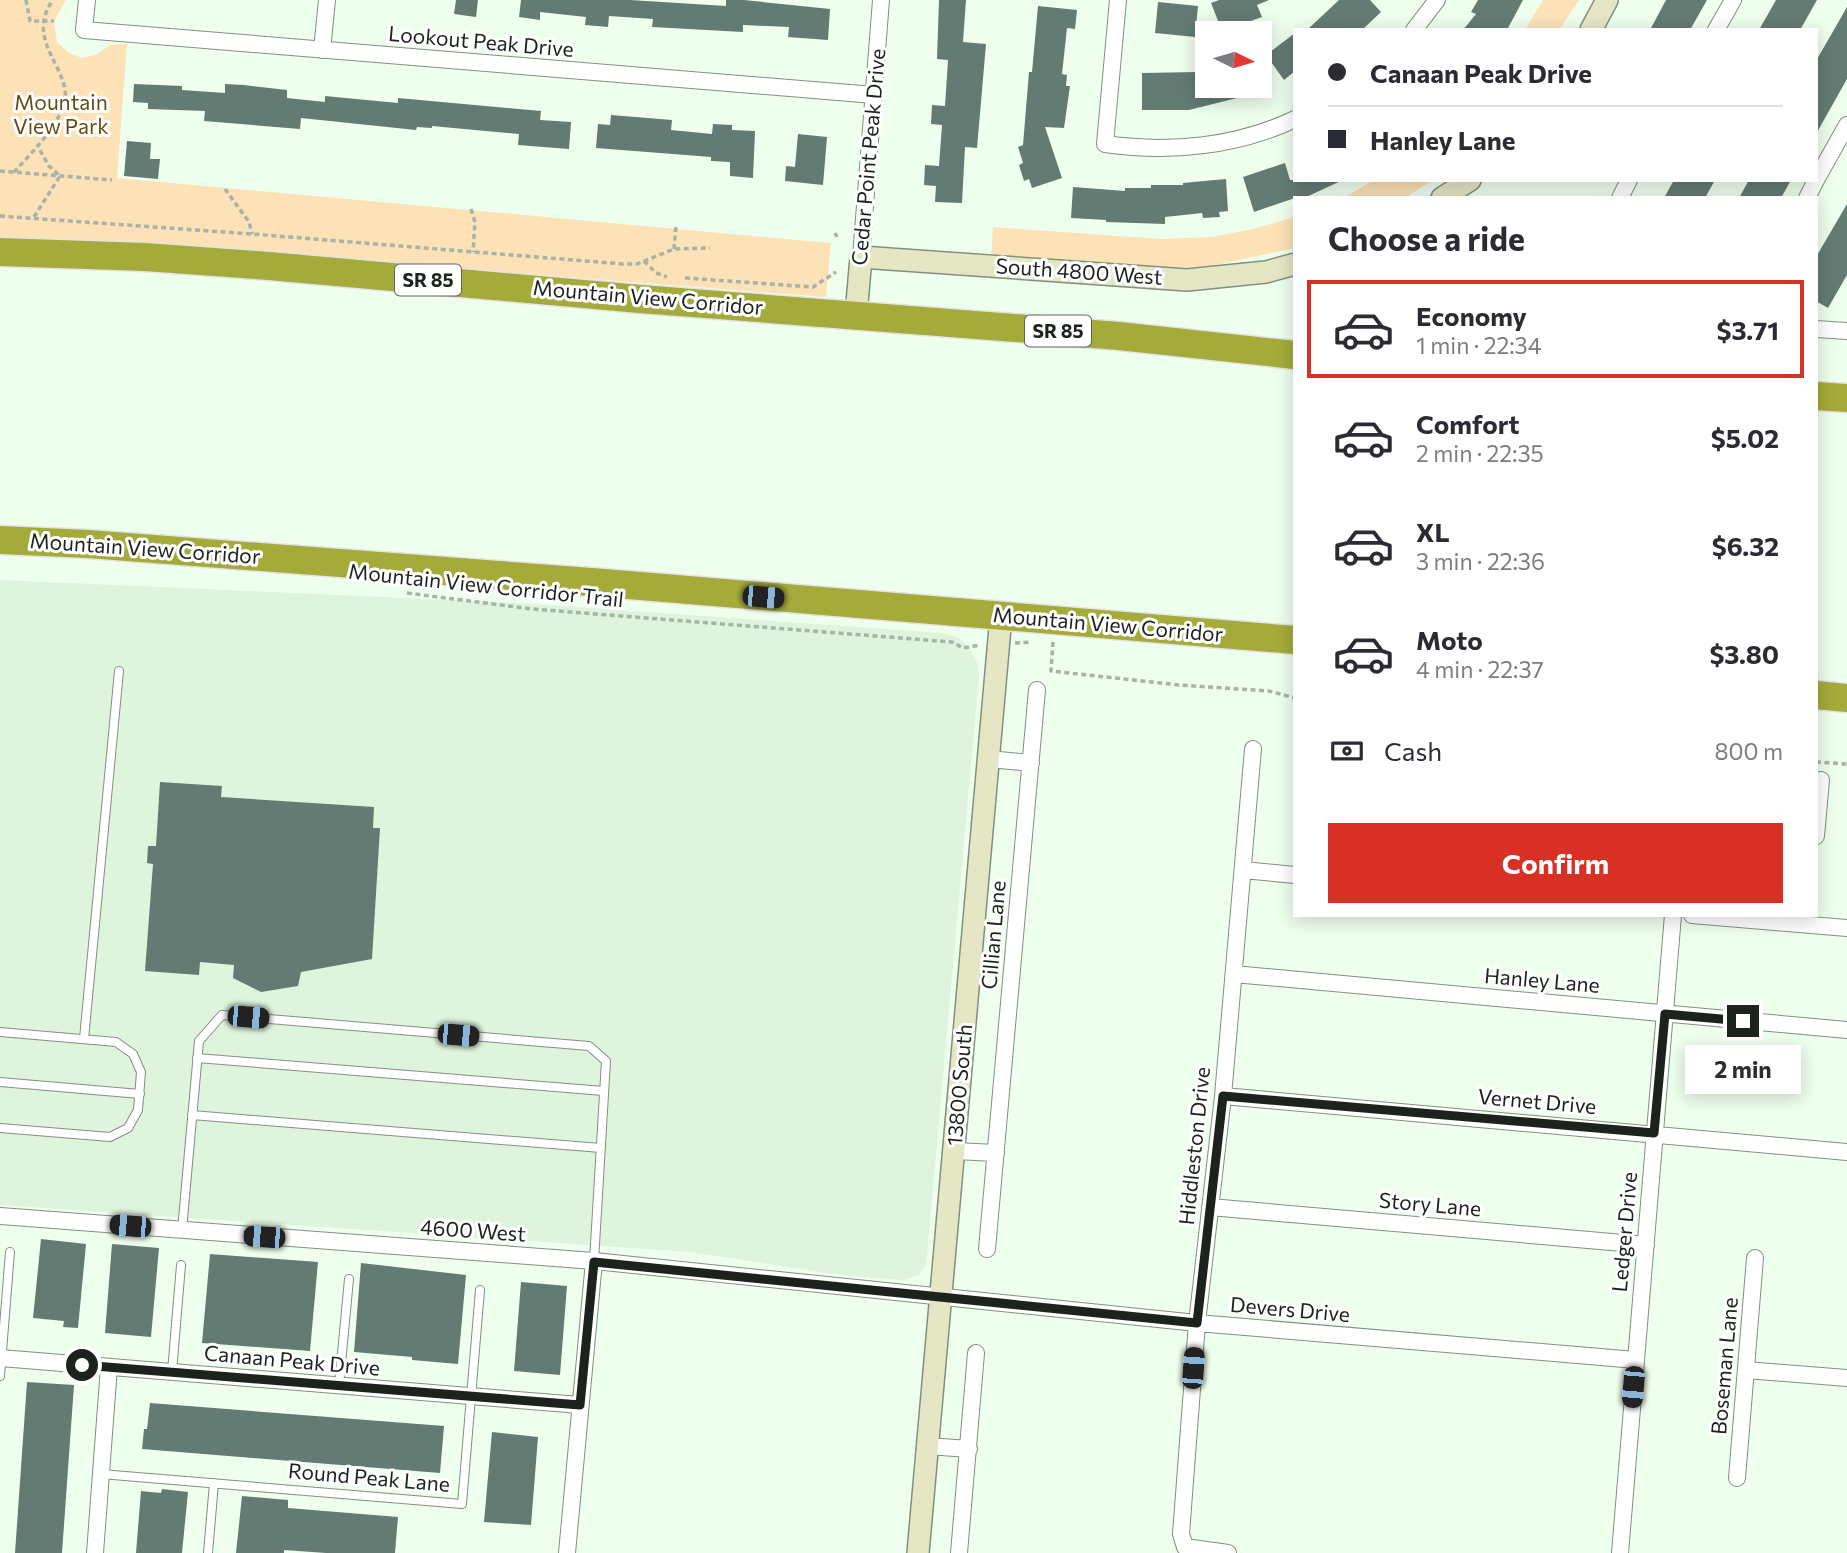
<!DOCTYPE html>
<html lang="en">
<head>
<meta charset="utf-8">
<style>
	:root { --surface:#fff; --page:#f2f2f3; --text:#2b2b33; --muted:#7c7c81; --line:#e1e1e2; --accent:#d93025 }
	body { margin:0; font-family:Commissioner,sans-serif; background:var(--page); color:var(--text); height:100vh; display:flex; flex-direction:column; font-size:26px; white-space:nowrap }
	* { box-sizing:border-box; margin:0 }
	p { font-size:23px; color:var(--muted) }
	.icon { flex:none; width:38px; height:38px; fill:none; stroke:currentColor; stroke-width:2; stroke-linecap:round; stroke-linejoin:round }
	.map { position:relative; flex:1; overflow:hidden }
	.sheet { position:absolute; left:1293px; top:196px; width:525px; height:721px; display:flex; flex-direction:column; background:var(--surface); border-radius:0px; box-shadow:0 4px 18px #0003 }
	.sheet>* { flex:none }
	.guide { position:absolute; left:1293px; top:28px; width:525px; height:154px; border-radius:0px; box-shadow:0 4px 18px #0003; display:grid; align-content:center; height:154px; padding:0 35px; background:var(--surface) }
	.needle { width:46px; rotate:95deg }
	.fabs { position:absolute; left:1195px; top:21px; display:grid; gap:14px }
	.fabs a { display:grid; place-items:center; width:77px; height:77px; border-radius:0px; background:var(--surface); box-shadow:0 4px 18px #0003; font-size:35px }
	.end { position:absolute; width:32px; height:32px; margin:-16px; border:9px solid #1c221c; background:#fff; box-shadow:0 0 0 4px #fff }
	.from { border-radius:50% }
	.bubble { position:absolute; height:49px; border-radius:0px; background:var(--surface); box-shadow:0 4px 18px #0003; font-size:23px; font-weight:700; line-height:49px; text-align:center }
	.car { position:absolute; width:21px; height:42px; margin:-21px -10px; border-radius:9px; box-shadow:0 0 5px 2px #0007; background:linear-gradient(#222 24%,#8ab4d8 0 40%,#222 0 76%,#8ab4d8 0 86%,#222 0) }
	.guide b { display:flex; align-items:center; gap:24px; height:66px; font-size:26px }
	.guide b+b { border-top:2px solid var(--line) }
	.guide i { width:18px; height:18px; background:var(--text) }
	ul { padding:0; list-style:none }
	li { display:flex; align-items:center; gap:21px; height:98px; margin:0 14px 10px; padding:0 21px; border:4px solid transparent; border-radius:0px }
	li div { flex:1 }
	li b { display:block; font-size:26px }
	li em { font-style:normal; font-weight:700 }
	li.selected { border-color:var(--accent) }
	li>.icon { width:63px; height:63px; stroke-width:1.5 }
	h2 { padding:0 35px; font-size:32px; line-height:84px }
	.pay { display:flex; align-items:center; gap:18px; height:77px; padding:0 35px; font-size:26px }
	.pay p { margin-inline-start:auto }
	.primary-button { display:flex; gap:14px; margin-top:auto; padding:14px 35px }
	.primary-button a { flex:1; height:80px; border-radius:0px; background:var(--accent); color:#fff; font-size:28px; font-weight:700; line-height:80px; text-align:center }
	.map>svg:first-child { display:block }
</style>
</head>
<body>
<div class="map">
<svg width="1847" height="1553" viewBox="0 0 1847 1553">
	<rect width="100%" height="100%" fill="#efffee"/>
	<path fill="#def4dd" d="M0,580L520,603L942,633L957,637L966,644L977,662L979,676L927,1255L926,1265L919,1275L904,1280L848,1276L690,1252L0,1205Z"/>
	<path fill="#fce2b6" d="M0,0H66L54,21L57,42L69,53L82,58L98,54L110,45L127,44L117,178L831,243L826,297L103,241L0,237Z
		M1543,0H1579L1559,30H1525Z
		M1374,180H1433L1405,198H1343Z
		M1295,217V248L1206,267L1148,268L991,256L993,227L1162,239L1212,237L1253,229Z"/>
	<path fill="#647b74" d="M456,0H478L476,17L454,14Z
		M521,0H630L726,6V0H744L830,9L828,40L788,37L789,27L743,25V32L652,27L653,19L609,16L608,27L585,25L586,17L540,12V20L519,17Z
		M939,0H966L963,42L986,44L977,148L965,147L962,203L935,202L936,186L924,185L925,165L939,166L942,125L931,124L932,105L945,106L948,60L937,59Z
		M1219,0H1269L1257,5L1262,17L1222,31L1211,3Z
		M1339,0H1370L1381,12L1362,30H1307Z
		M1478,0H1523L1507,30H1463L1476,14L1471,12Z
		M1666,0H1707L1690,30H1650Z
		M1776,0H1817L1800,30H1759Z
		M1158,2L1198,6L1195,37L1155,33Z
		M1038,6L1077,10L1075,29L1067,28L1062,74L1067,75L1066,86H1070L1064,128L1045,127L1062,178L1032,188L1029,179L1024,181L1019,165L1023,163L1018,147L1023,145L1029,72H1032Z
		M1847,7V79L1816,134V61Z
		M1295,33V71L1284,80L1266,55Z
		M1208,70V86H1264L1265,91L1189,110H1142V73L1198,72Z
		M134,84L182,86V90L225,93V84L244,85L287,90V98L325,102V96L398,103V98L541,111L540,120L571,122L569,149L518,145L519,134L432,126V128L417,127L416,130L301,118L300,129L204,121L205,111L148,109V103L133,102Z
		M611,115L672,120L671,130L712,134L713,124L732,125V130L755,131L753,178L730,176V162L711,161V157L596,148L598,124L610,125Z
		M798,134L827,137L823,185L785,181L786,166L795,167Z
		M127,141L151,143L150,159H160L158,179L124,176Z
		M1285,163L1290,180H1343L1304,198H1295L1254,212L1243,177Z
		M1226,179L1228,211L1219,212L1220,217L1203,218L1202,213L1165,217V224L1106,222V220L1071,218L1073,187L1125,191V188H1151V185H1183V183Z
		M1674,180H1715L1705,198H1664Z
		M1749,180H1791L1781,198H1739Z
		M1847,204V275L1828,308L1816,301V257Z
		M160,782L222,786L221,797L374,807L373,828H380L372,959L301,972L298,986L261,992L233,978L234,965L200,962L199,975L145,971L153,864L147,863L148,846H156Z
		M41,1239L86,1244L78,1328L63,1327L64,1321L33,1318Z
		M112,1244L159,1248L151,1337L105,1333Z
		M210,1254L318,1262L310,1351L202,1343Z
		M361,1263L466,1275L458,1364L412,1360V1357L354,1352Z
		M521,1282L567,1286L560,1375L514,1371Z
		M27,1382L74,1385L62,1553H15Z
		M150,1403L444,1426L440,1473L142,1449L144,1429H147Z
		M492,1432L538,1437L531,1525L484,1522Z
		M162,1489L188,1492L182,1553H136L141,1491L161,1493Z
		M242,1496L288,1500V1508L398,1517L395,1553H326L284,1550V1553H236Z"/>
	<g fill="none" stroke-linecap="round" stroke-linejoin="round">
		<defs>
			<path id="lane" d="M0,1032L116,1042L133,1054L141,1072L138,1110L128,1128L110,1137L0,1128
				M84,1039L119,671
				M197,1058L604,1091
				M0,1082L140,1094
				M192,1115L601,1148
				M182,1230L199,1041L222,1015L589,1046L606,1061L594,1261
				M172,1372L181,1265
				M0,1376L10,1252
				M339,1385L349,1279
				M101,1474L462,1504L480,1290
				M208,1553L214,1483"/>
			<path id="street" d="M87,0L84,30L874,95
				M1118,0L1105,144C1169,153 1236,147 1295,119
				M1414,30L1437,0
				M1716,30L1733,0
				M322,50L327,0
				M1816,180L1847,125
				M1620,198L1629,180
				M1807,198L1816,180
				M861,257L881,0
				M1816,329L1847,331
				M989,759L1031,763
				M1816,836L1821,780
				M1243,870L1295,875
				M1692,915L1847,928
				M1234,974L1847,1030
				M1223,1096L1847,1152
				M955,1151L996,1153
				M1210,1207L1646,1245
				M0,1216L594,1261L1197,1323L1636,1360
				M987,1249L1037,690
				M0,1358L580,1405
				M1746,1370L1847,1378
				M928,1446L969,1449
				M1737,1478L1755,1258
				M95,1553L109,1367
				M567,1553L594,1261
				M959,1553L976,1353
				M1228,1553L1185,1547L1181,1534L1197,1323L1223,1096L1253,749
				M1620,1553L1673,915"/>
			<path id="secondary" d="M1591,30L1607,0
				M1442,198L1470,180
				M856,315L861,257L1187,280L1266,272L1295,264
				M918,1553L1001,616"/>
			<path id="highway" d="M0,252L145,257L269,266L640,299L1119,336L1295,355
				M1816,396L1847,398
				M0,540L88,544L604,583L1295,640
				M1816,695L1847,698"/>
		</defs>
		<use href="#lane" stroke="#819080" stroke-width="10"/>
		<use href="#street" stroke="#819080" stroke-width="18"/>
		<use href="#secondary" stroke="#819080" stroke-width="24"/>
		<use href="#highway" stroke="#e4e4e4" stroke-width="31"/>
		<path stroke="#a6b3a6" stroke-width="3.5" stroke-dasharray="5 3.5" stroke-linecap="butt" d="M26,0L30,21H54
			M0,171L112,180
			M14,172C30,155 55,129 63,107C77,72 22,43 53,0
			M225,189L249,222L252,234
			M471,209L475,222L473,252
			M0,216L252,234L623,264H637L674,249L710,248
			M34,217L60,176L49,166L38,147
			M835,233L837,237
			M674,249L676,225
			M644,261L656,273L667,277
			M685,278L813,287L836,272
			M407,593L532,609L952,642L963,648L980,645
			M1053,642L1051,671L1179,685L1269,691L1295,698
			M1015,643L1032,642
			M1816,762L1847,764"/>
		<use href="#lane" stroke="#fff" stroke-width="8"/>
		<use href="#street" stroke="#fff" stroke-width="16"/>
		<use href="#secondary" stroke="#e4e6c4" stroke-width="21"/>
		<use href="#highway" stroke="#a5ab3a" stroke-width="28"/>
	</g>
	<g fill="none" stroke-linecap="round" stroke-linejoin="round">
		<path stroke="#1c221c" stroke-width="9" d="M82,1365L580,1405L594,1262L1197,1323L1223,1096L1654,1133L1665,1014L1743,1021"/>
	</g>
	<g text-anchor="middle" stroke-width="6" stroke-linejoin="round" paint-order="stroke">
		<g fill="#fff" stroke="#606460" stroke-width="2">
			<rect x="395" y="264.5" width="66" height="31" rx="5"/>
			<rect x="1025" y="315.5" width="66" height="31" rx="5"/>
		</g>
		<g font-size="19" font-weight="bold" fill="#1c221c">
			<text x="428" y="287">SR 85</text>
			<text x="1058" y="338">SR 85</text>
		</g>
		<g font-size="21" fill="#1c221c" stroke="#fff">
			<text transform="translate(481 42) rotate(5)" y="7">Lookout Peak Drive</text>
			<text transform="translate(869 157) rotate(-85)" y="7">Cedar Point Peak Drive</text>
			<text transform="translate(1079 272) rotate(4)" y="7">South 4800 West</text>
			<text transform="translate(648 298) rotate(5)" y="7">Mountain View Corridor</text>
			<text transform="translate(145 549) rotate(4)" y="7">Mountain View Corridor</text>
			<text transform="translate(486 586) rotate(6)" y="7">Mountain View Corridor Trail</text>
			<text transform="translate(1108 625) rotate(5)" y="7">Mountain View Corridor</text>
			<text transform="translate(994 935) rotate(-85)" y="7">Cillian Lane</text>
			<text transform="translate(1542 981) rotate(5)" y="7">Hanley Lane</text>
			<text transform="translate(960 1085) rotate(-85)" y="7">13800 South</text>
			<text transform="translate(1537 1102) rotate(5)" y="7">Vernet Drive</text>
			<text transform="translate(1195 1146) rotate(-84)" y="7">Hiddleston Drive</text>
			<text transform="translate(1430 1205) rotate(5)" y="7">Story Lane</text>
			<text transform="translate(473 1231) rotate(4)" y="7">4600 West</text>
			<text transform="translate(1625 1232) rotate(-85)" y="7">Ledger Drive</text>
			<text transform="translate(1290 1310) rotate(5)" y="7">Devers Drive</text>
			<text transform="translate(292 1361) rotate(5)" y="7">Canaan Peak Drive</text>
			<text transform="translate(1725 1366) rotate(-85)" y="7">Boseman Lane</text>
			<text transform="translate(369 1478) rotate(5)" y="7">Round Peak Lane</text>
		</g>
		<g font-size="21" fill="#664a10" stroke="#fff">
			<text x="61" y="110">Mountain<tspan x="61" dy="24">View Park</tspan></text>
		</g>
	</g>
</svg>
<div class="fabs">
<a><svg class="needle" viewBox="-14 -14 28 28"><path d="M0-13l5 13h-10z" fill="#e53935"/><path d="M0 13l5-13h-10z" fill="#7c7c81"/></svg></a>
</div>
<i class="end from" style="left:82px;top:1365px"></i>
<i class="end" style="left:1743px;top:1021px"></i>
<div class="bubble" style="left:1685px;top:1045px;width:116px">2 min</div>
<i class="car" style="left:763px;top:597px;rotate:95deg"></i>
<i class="car" style="left:248px;top:1017px;rotate:95deg"></i>
<i class="car" style="left:458px;top:1035px;rotate:95deg"></i>
<i class="car" style="left:130px;top:1226px;rotate:275deg"></i>
<i class="car" style="left:264px;top:1237px;rotate:274deg"></i>
<i class="car" style="left:1193px;top:1368px;rotate:4deg"></i>
<i class="car" style="left:1633px;top:1387px;rotate:185deg"></i>
<div class="guide">
<b><i class="from"></i>Canaan Peak Drive</b>
<b><i></i>Hanley Lane</b>
</div>
<section class="sheet">
<h2>Choose a ride</h2>
<ul>
<li class="selected"><svg class="icon" aria-label="car" viewBox="0 0 24 24"><path d="M5 17H2v-5l4-1 3-4h7l3 4 3 1v5h-3M9 17h6M6 11h13"/><circle cx="7" cy="17" r="2"/><circle cx="17" cy="17" r="2"/></svg><div><b>Economy</b><p>1 min · 22:34</p></div><em>$3.71</em></li>
<li><svg class="icon" aria-label="car" viewBox="0 0 24 24"><path d="M5 17H2v-5l4-1 3-4h7l3 4 3 1v5h-3M9 17h6M6 11h13"/><circle cx="7" cy="17" r="2"/><circle cx="17" cy="17" r="2"/></svg><div><b>Comfort</b><p>2 min · 22:35</p></div><em>$5.02</em></li>
<li><svg class="icon" aria-label="car" viewBox="0 0 24 24"><path d="M5 17H2v-5l4-1 3-4h7l3 4 3 1v5h-3M9 17h6M6 11h13"/><circle cx="7" cy="17" r="2"/><circle cx="17" cy="17" r="2"/></svg><div><b>XL</b><p>3 min · 22:36</p></div><em>$6.32</em></li>
<li><svg class="icon" aria-label="car" viewBox="0 0 24 24"><path d="M5 17H2v-5l4-1 3-4h7l3 4 3 1v5h-3M9 17h6M6 11h13"/><circle cx="7" cy="17" r="2"/><circle cx="17" cy="17" r="2"/></svg><div><b>Moto</b><p>4 min · 22:37</p></div><em>$3.80</em></li>
</ul>
<div class="pay"><svg class="icon" aria-label="cash" viewBox="0 0 24 24"><path d="M3 7h18v10H3z"/><circle cx="12" cy="12" r="2"/></svg>Cash<p>800 m</p></div>
<div class="primary-button"><a>Confirm</a></div>
</section>
</div>
</body>
</html>
